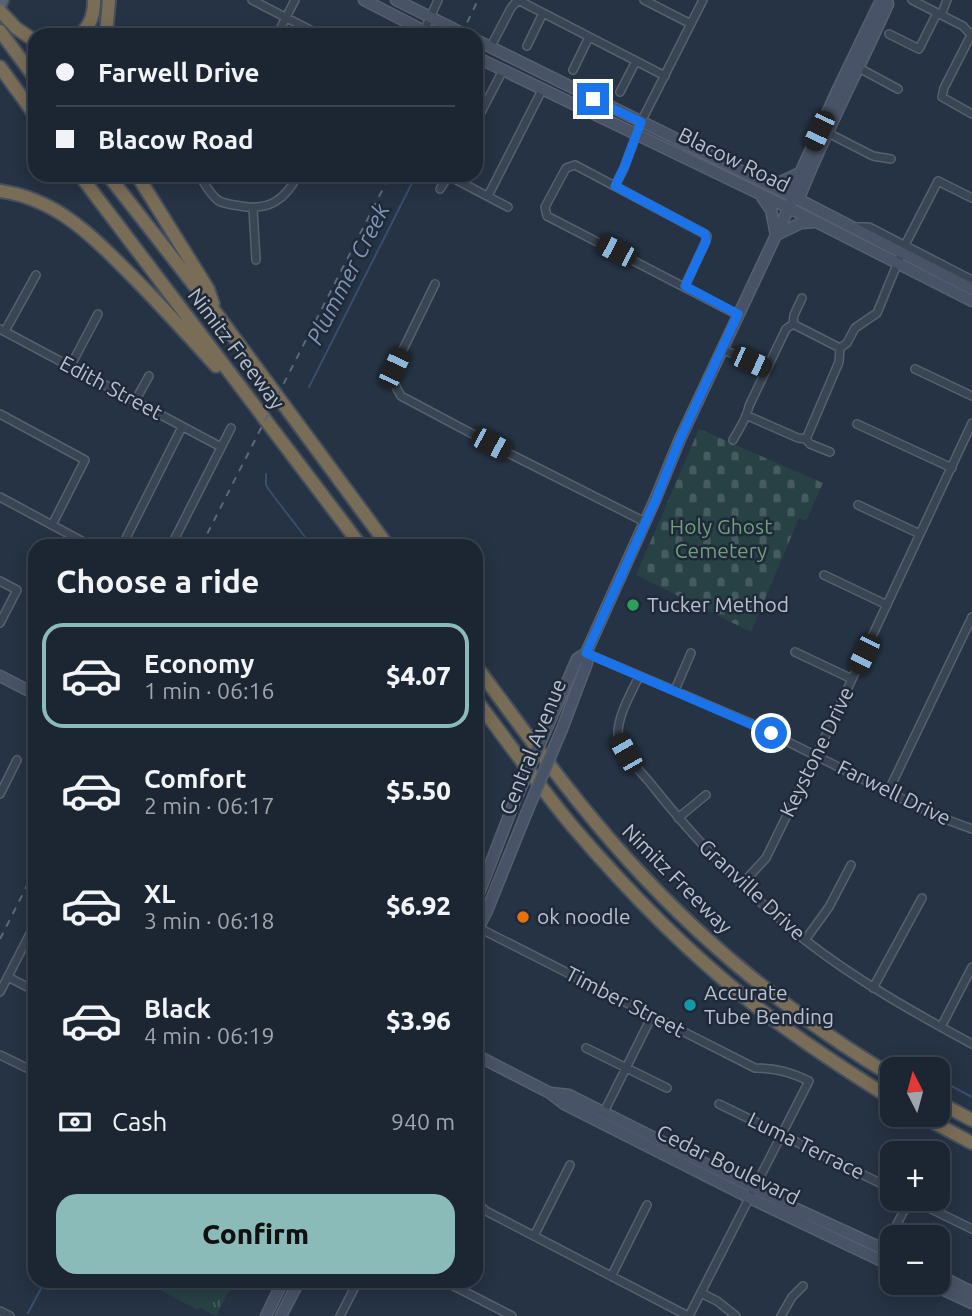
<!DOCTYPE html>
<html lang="en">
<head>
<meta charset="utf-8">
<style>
	:root { --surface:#1c2633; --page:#29323f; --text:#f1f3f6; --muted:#a0a5ac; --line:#3a434e; --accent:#8bbbb9 }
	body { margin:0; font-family:Ubuntu,sans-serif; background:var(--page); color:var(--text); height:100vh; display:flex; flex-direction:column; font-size:26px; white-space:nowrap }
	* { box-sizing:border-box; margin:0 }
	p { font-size:23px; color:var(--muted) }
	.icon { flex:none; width:38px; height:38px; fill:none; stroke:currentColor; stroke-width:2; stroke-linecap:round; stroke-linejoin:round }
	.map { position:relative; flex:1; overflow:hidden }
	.sheet { position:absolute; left:28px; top:539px; width:455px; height:749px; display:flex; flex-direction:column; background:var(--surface); border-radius:21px; box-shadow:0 4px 18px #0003,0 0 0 2px var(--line) }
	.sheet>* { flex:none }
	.banner { position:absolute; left:28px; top:28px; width:455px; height:154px; border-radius:21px; box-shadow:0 4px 18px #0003,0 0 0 2px var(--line); display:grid; align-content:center; height:154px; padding:0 28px; background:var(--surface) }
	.needle { width:46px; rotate:354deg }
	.fabs { position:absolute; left:880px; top:1057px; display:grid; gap:14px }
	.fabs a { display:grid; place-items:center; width:70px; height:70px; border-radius:14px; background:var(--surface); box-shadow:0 4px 18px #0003,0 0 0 2px var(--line); font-size:35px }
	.end { position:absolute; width:32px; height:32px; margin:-16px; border:9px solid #1a73e8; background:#fff; box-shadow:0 0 0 4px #fff }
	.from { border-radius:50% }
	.car { position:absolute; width:21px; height:42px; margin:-21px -10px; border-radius:9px; box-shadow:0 0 5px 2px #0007; background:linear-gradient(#222 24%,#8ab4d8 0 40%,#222 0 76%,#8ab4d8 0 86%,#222 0) }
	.banner b { display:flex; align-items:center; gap:24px; height:66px; font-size:26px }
	.banner b+b { border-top:2px solid var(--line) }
	.banner i { width:18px; height:18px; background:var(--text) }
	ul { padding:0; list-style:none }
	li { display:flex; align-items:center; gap:21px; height:105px; margin:0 14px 10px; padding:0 14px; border:4px solid transparent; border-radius:21px }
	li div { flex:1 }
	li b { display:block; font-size:26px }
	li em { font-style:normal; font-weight:800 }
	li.current { border-color:var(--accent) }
	li>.icon { width:63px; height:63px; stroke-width:1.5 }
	h2 { padding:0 28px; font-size:32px; line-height:84px }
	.pay { display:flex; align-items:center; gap:18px; height:77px; padding:0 28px; font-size:26px }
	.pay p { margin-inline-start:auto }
	.primary-button { display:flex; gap:14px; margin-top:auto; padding:14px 28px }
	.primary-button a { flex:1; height:80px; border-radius:21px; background:var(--accent); color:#111; font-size:28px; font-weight:800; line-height:80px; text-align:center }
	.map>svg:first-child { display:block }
</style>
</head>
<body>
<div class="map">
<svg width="972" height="1316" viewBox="0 0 972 1316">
	<defs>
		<pattern id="grass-tufts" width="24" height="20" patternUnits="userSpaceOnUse" patternTransform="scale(1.75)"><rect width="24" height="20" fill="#284145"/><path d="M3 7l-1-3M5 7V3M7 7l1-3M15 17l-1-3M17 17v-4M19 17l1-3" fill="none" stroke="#455b5f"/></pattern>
		<pattern id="cemetery-stones" width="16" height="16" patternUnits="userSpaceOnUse" patternTransform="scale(1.75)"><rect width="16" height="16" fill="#284145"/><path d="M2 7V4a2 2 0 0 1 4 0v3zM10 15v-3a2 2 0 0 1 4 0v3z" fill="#455b5f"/></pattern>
	</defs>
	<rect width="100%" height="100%" fill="#263344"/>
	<path fill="url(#grass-tufts)" d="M168,1281H234L216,1316L200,1308L198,1310L162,1291Z"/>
	<path fill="url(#cemetery-stones)" d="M699,429L823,483L806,521L799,518L751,632L636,575Z"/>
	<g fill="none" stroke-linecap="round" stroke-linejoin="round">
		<path stroke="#394d6c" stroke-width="2" d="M309,387L416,175
			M266,474V485L269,490L312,546
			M938,1079L972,1097
			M28,1313L45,1281"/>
		<defs>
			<path id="minor" d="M252,0L320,35
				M518,0L665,76
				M644,0L691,24
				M912,0L963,26L971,35
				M941,15L947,0
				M424,31L438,0
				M889,34L919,49L937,13
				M277,35L295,0
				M971,35L944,88L942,97L972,114
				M527,46L543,13
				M490,48L511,8L518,0
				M859,68L898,89
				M573,70L589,37
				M620,92L636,61
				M476,122L503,70
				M828,133L873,156L891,159
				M199,175C205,184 210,195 219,201C225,204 234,205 240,206C269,211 285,200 298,175
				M449,176L508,207
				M615,186L624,168L641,122L703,0
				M440,189L449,175
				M488,196L542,90
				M253,208L256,260
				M856,227H869L972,280
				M435,284L394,368C393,380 395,387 401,396L512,455L645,522
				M685,286L706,241L707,236L705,234L575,165L566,168L545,207L547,216L738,315
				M793,324L840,348
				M0,329L221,447
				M5,331L36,275
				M840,348L847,343L855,328L877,313L905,245L938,181L972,198
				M722,349L766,369
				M70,367L98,314
				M915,369L972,396
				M135,401L149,376
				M0,414L85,460L52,525
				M748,416L798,438L806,439L810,444L830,452
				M857,424L952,468
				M806,439L839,362L840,348
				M733,440C739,429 747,418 749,406L786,329L793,324L794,315L802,298
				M0,497L91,546
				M858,505L920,534
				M122,546L182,427
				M171,546L231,428
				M824,575L887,605
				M0,581L17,590L0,623
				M795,652L852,679
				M586,653L748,722L937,816L972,829
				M639,676C631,694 617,716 618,736C619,750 642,773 651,784C696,841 747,894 805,940C856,980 915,1013 972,1044
				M675,690L691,653
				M888,792L972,617
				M0,794L17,760
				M678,818L706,795
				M741,885L766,858L816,756L972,423
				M477,927L755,1068C775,1068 790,1072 809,1081L689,1316
				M805,940L829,907L851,865
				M8,977L35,991
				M873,988L922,898
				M0,992L35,924
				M941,1027L972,967
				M586,1048L667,1088
				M0,1055L35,1072
				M719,1104L892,1189
				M604,1112L652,1016
				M911,1199L972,1229
				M476,1202L486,1211L688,1316
				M534,1236L570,1165
				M884,1249L910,1199
				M612,1275L647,1205
				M444,1281L512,1316
				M701,1293L717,1301L736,1316
				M0,1311L10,1316
				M340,1316L358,1281
				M781,1316L792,1297L803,1286"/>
			<path id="secondary" d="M364,0L432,35
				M396,0L466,35
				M476,40L794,197L972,289
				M476,57L787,207L972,301
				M768,184L783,181L800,173
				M795,194L801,193C827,129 860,67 888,4L887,0
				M795,194L793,189L838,89L881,0
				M762,197L771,210L776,235
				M776,235L801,223L814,222
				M0,676L35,694
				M549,723L577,659L586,653
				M562,729L587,663L586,653L655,500L680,439L794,197
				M476,901L512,808
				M476,932L486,913L526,814
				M476,1055L550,1093L564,1104L750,1198L892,1266
				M551,1093L569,1095L792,1207L892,1253
				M938,1275L972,1292
				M929,1283L972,1303
				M266,1316L283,1281
				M281,1316L299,1281"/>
			<path id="primary" d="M0,7L3,0"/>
			<path id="motorway" d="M0,11L16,28L35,41
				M0,31L35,78
				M80,35C91,24 94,15 94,0
				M106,35L109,0
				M0,67L35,115
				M80,175L361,546
				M108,175L219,317L388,546
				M137,175L208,289L213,304
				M0,191C57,199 92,236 130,274C160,304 188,335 216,366
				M476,666C525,732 574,801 630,862C706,946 796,1018 892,1076
				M476,700C508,742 539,786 573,827C626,889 683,948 747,999C793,1036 842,1068 892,1099
				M938,1102L972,1120
				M920,1115L972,1143"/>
		</defs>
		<use href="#minor" stroke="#56606e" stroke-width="10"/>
		<use href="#secondary" stroke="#56606e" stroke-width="13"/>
		<use href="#primary" stroke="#444e5d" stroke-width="14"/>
		<use href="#motorway" stroke="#45505e" stroke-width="16"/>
		<use href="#minor" stroke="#3a4554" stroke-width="7"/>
		<use href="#secondary" stroke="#485367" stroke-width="10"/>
		<use href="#primary" stroke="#586474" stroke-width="10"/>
		<use href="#motorway" stroke="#7a6d57" stroke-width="12"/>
		<path stroke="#5c697b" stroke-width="2" stroke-dasharray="7 7" stroke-linecap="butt" d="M461,35L478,0
			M201,546L390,175
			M0,939L35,870"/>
		<defs>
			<path id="secondary-bridge" d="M512,808L549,723
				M526,814L562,729"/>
		</defs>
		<use href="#secondary-bridge" stroke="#56606e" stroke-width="13" stroke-linecap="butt"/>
		<use href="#secondary-bridge" stroke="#485367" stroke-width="10"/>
	</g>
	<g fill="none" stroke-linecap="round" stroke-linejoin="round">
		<path stroke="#1a73e8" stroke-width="9" d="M593,99L641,122L624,168L615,186L705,234L706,241L685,286L738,314L680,439L656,499L586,653L771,733"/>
	</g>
	<circle fill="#2e9e5b" stroke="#1f2939" stroke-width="2.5" cx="633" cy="605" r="7"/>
	<circle fill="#e8710a" stroke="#1f2939" stroke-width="2.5" cx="523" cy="917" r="7"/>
	<circle fill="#0f9aa8" stroke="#1f2939" stroke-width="2.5" cx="690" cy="1005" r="7"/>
	<g text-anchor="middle" stroke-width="5" stroke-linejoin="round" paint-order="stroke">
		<g font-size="21" fill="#b8c0cd" stroke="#1f2939">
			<text transform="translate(734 160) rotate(26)" y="7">Blacow Road</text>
			<text transform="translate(236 349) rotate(53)" y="7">Nimitz Freeway</text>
			<text transform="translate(111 388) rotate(28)" y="7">Edith Street</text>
			<text transform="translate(533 747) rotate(-68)" y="7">Central Avenue</text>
			<text transform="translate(817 752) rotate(-64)" y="7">Keystone Drive</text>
			<text transform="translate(894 793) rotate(26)" y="7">Farwell Drive</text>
			<text transform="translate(677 879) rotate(45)" y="7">Nimitz Freeway</text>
			<text transform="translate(752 890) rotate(43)" y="7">Granville Drive</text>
			<text transform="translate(625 1002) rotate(27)" y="7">Timber Street</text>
			<text transform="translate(806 1146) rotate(26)" y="7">Luma Terrace</text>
			<text transform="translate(728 1165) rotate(26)" y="7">Cedar Boulevard</text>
		</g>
		<g font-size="21" fill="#6e9f7a" stroke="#1f2939">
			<text x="721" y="534">Holy Ghost<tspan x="721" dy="24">Cemetery</tspan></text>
		</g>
		<g font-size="21" fill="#b8c0cd" stroke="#1f2939" text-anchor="start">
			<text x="647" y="612">Tucker Method</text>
			<text x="537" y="924">ok noodle</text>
			<text x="704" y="1000">Accurate<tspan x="704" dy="24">Tube Bending</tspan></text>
		</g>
		<g font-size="23" font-style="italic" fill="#7e95b5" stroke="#1f2939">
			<text transform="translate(348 274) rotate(-63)" y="8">Plummer Creek</text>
		</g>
	</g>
</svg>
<div class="fabs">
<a><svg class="needle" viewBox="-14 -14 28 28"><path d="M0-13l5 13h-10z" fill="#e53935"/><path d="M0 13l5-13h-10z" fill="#a0a5ac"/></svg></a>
<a>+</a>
<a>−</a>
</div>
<i class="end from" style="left:771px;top:733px"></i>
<i class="end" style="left:593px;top:99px"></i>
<i class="car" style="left:819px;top:131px;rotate:205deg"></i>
<i class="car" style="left:616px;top:251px;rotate:297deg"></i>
<i class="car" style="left:751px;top:362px;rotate:114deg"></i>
<i class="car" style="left:394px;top:368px;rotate:25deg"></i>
<i class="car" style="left:491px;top:444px;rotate:118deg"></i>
<i class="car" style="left:864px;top:654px;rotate:206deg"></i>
<i class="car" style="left:626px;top:753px;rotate:330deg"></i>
<div class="banner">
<b><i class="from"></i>Farwell Drive</b>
<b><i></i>Blacow Road</b>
</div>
<section class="sheet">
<h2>Choose a ride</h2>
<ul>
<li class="current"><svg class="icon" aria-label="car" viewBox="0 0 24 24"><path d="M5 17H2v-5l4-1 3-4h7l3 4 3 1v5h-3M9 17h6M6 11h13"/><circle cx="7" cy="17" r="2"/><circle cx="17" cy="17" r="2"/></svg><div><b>Economy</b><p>1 min · 06:16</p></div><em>$4.07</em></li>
<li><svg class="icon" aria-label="car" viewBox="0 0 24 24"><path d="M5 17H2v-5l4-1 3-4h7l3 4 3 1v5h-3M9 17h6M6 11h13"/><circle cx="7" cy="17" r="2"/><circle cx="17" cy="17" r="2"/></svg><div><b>Comfort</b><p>2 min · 06:17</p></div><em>$5.50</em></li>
<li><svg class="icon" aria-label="car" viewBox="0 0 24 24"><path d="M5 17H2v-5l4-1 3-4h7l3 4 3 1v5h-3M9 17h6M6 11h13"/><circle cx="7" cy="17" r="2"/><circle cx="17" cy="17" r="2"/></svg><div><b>XL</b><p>3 min · 06:18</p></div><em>$6.92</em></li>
<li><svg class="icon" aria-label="car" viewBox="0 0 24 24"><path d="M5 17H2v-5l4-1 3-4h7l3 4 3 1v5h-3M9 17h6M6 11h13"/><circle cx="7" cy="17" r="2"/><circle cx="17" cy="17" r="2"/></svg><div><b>Black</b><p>4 min · 06:19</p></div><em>$3.96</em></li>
</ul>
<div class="pay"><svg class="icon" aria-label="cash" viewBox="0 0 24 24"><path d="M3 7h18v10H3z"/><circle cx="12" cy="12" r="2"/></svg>Cash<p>940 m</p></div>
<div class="primary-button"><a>Confirm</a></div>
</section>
</div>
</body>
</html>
